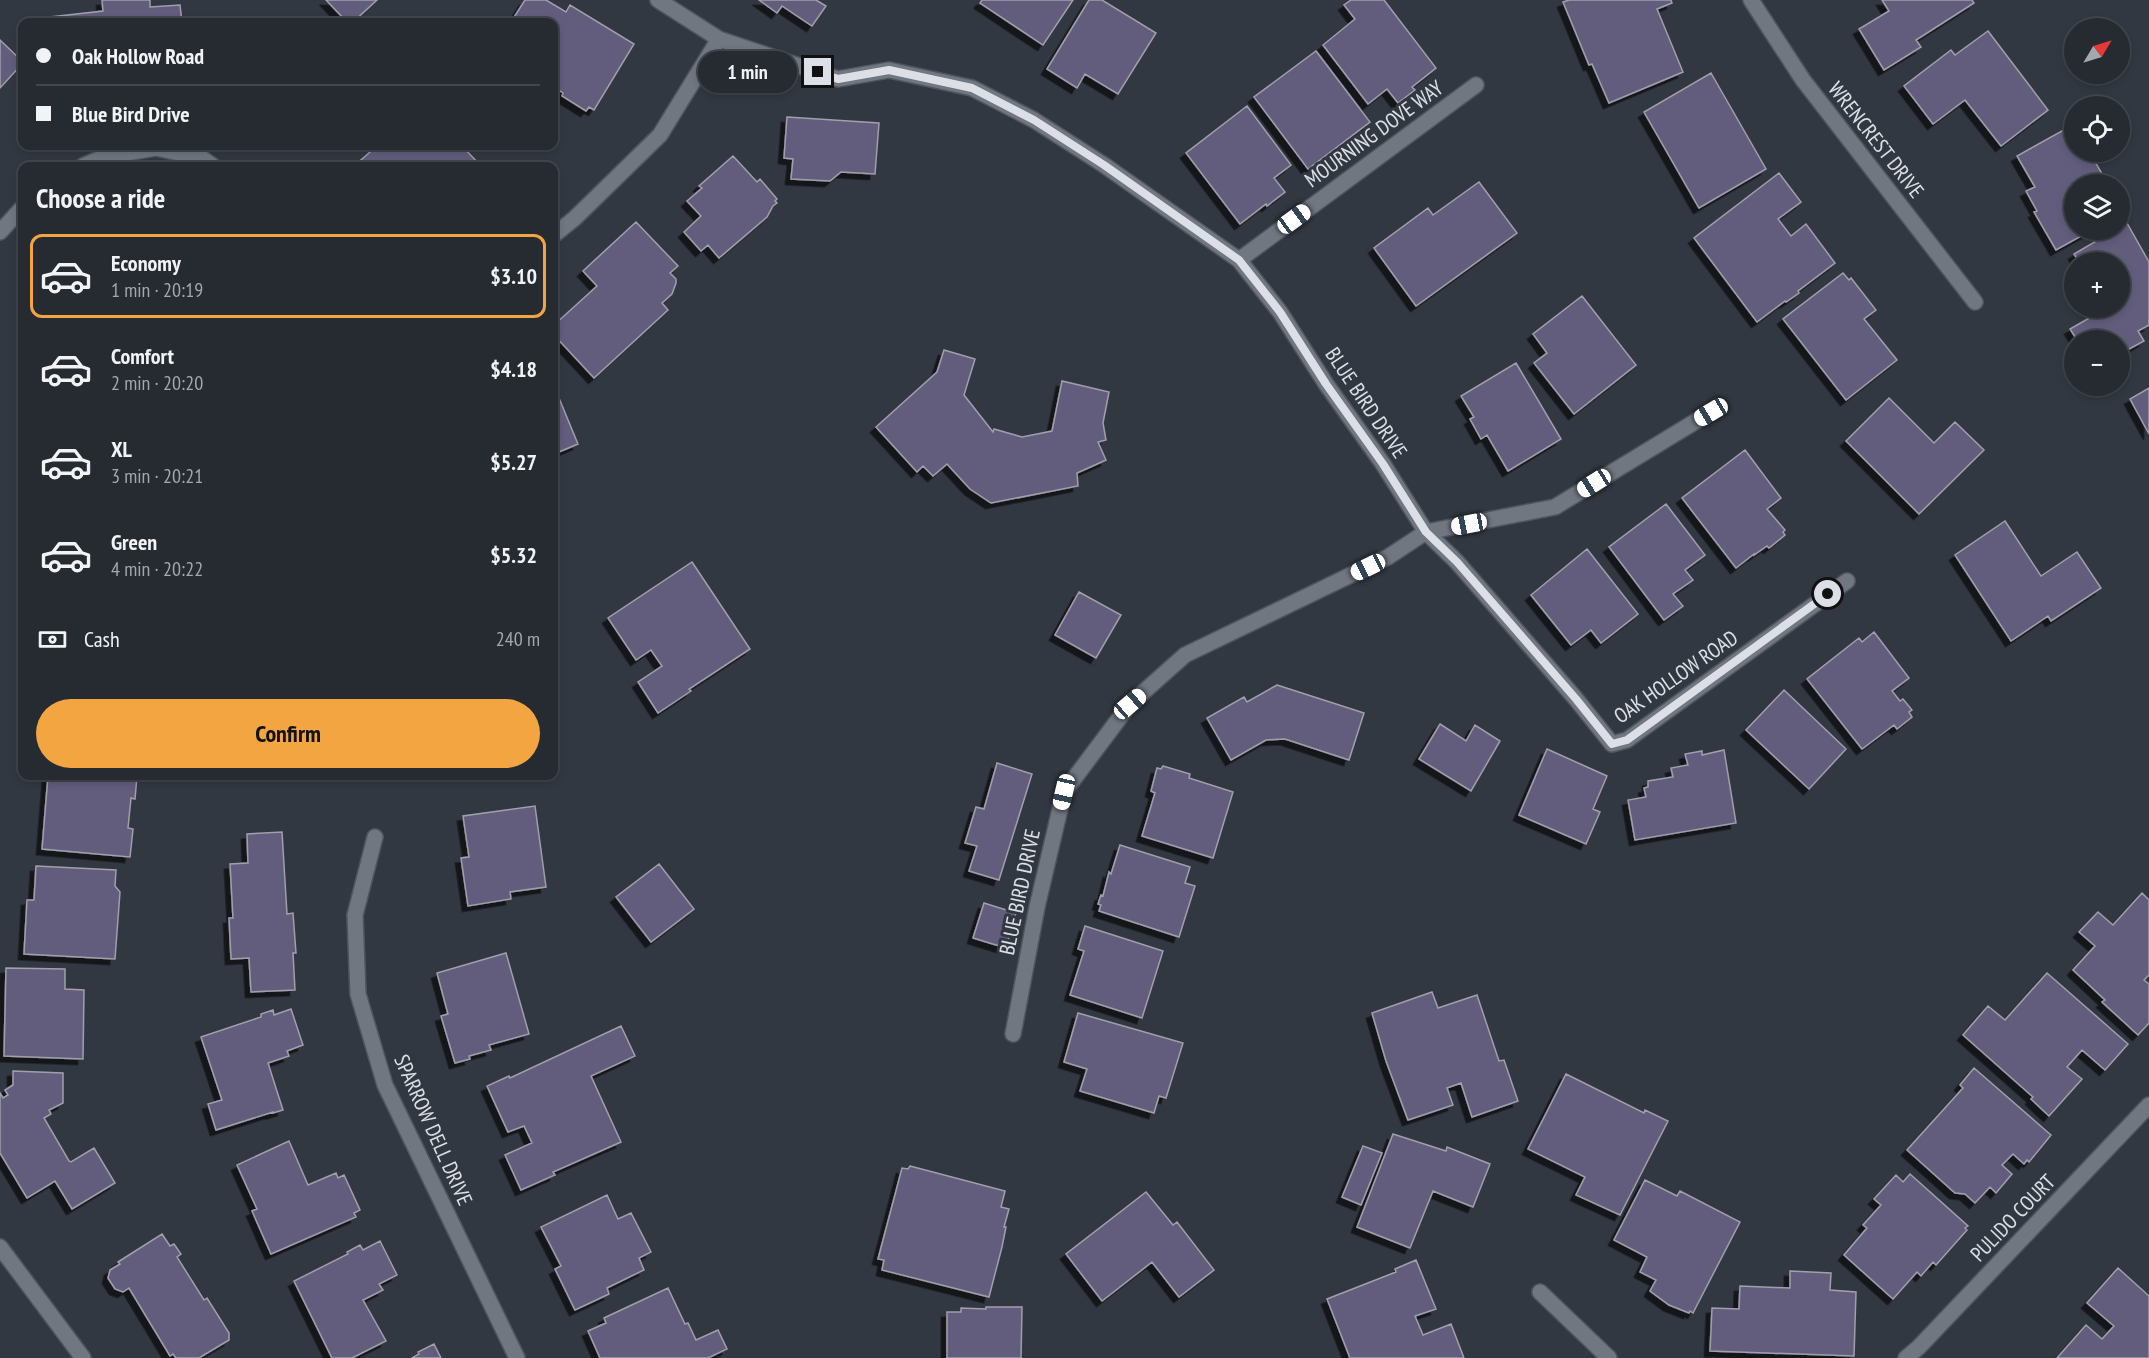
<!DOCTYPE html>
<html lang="en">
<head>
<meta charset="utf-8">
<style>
	:root { --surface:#262a31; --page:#32363d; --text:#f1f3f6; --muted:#a4a7ab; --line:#42464d; --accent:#f2a541 }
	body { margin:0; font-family:"PT Sans Narrow",sans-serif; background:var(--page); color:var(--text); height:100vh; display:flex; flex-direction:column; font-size:22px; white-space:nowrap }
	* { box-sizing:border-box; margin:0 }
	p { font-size:20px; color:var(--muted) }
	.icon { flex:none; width:33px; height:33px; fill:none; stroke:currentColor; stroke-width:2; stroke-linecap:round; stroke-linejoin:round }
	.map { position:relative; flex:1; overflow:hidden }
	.sheet { position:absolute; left:18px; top:162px; width:540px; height:618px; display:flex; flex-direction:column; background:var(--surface); border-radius:12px; box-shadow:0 3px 9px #0003,0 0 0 2px var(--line) }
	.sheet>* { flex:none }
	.banner { position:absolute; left:18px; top:18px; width:540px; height:132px; border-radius:12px; box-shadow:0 3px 9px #0003,0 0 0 2px var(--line); display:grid; align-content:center; height:132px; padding:0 18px; background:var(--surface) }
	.needle { width:39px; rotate:52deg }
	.tools { position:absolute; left:2064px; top:18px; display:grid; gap:12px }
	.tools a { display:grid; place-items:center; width:66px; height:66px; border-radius:50%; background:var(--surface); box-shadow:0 3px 9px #0003,0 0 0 2px var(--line); font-size:30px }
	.end { position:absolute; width:27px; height:27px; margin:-14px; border:8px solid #dce0e6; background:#111; box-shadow:0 0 0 3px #111 }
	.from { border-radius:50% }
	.bubble { position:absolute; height:42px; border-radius:21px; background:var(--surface); box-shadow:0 3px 9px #0003,0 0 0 2px var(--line); font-size:20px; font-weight:700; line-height:42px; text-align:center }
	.car { position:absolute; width:18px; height:36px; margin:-18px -9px; border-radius:8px; box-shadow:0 0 4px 2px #0007; background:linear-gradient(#fff 24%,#345 0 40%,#fff 0 76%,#345 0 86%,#fff 0) }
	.banner b { display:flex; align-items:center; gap:21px; height:57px; font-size:22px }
	.banner b+b { border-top:2px solid var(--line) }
	.banner i { width:15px; height:15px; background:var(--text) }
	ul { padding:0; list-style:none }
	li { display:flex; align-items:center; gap:18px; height:84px; margin:0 12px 9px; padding:0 6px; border:3px solid transparent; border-radius:12px }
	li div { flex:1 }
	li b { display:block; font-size:22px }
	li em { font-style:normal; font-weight:700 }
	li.on { border-color:var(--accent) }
	li>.icon { width:54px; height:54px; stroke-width:1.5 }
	h2 { padding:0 18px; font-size:27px; line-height:72px }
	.pay { display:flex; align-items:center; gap:15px; height:66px; padding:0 18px; font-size:22px }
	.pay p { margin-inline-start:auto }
	.primary-button { display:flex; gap:12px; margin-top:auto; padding:12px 18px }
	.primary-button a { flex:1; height:69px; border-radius:36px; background:var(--accent); color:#111; font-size:24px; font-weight:700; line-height:69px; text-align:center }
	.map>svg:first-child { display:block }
</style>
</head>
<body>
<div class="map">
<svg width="2149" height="1358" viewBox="0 0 2149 1358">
	<defs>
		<filter id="shadow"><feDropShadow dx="-5.5" dy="5.5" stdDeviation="0" flood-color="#0009"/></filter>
	</defs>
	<rect width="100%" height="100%" fill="#323841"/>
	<path fill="#635d7d" stroke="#a09fab" stroke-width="1.5" filter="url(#shadow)" d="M102,0H150V7L180,5L182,22H50V17L103,11Z
		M326,0H377L353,22H347Z
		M525,0H546L566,12L570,5L634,44L594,110L589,107L586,111L562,96L563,93L554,87V22H511Z
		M759,0H816L826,6L812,26L782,6L777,13Z
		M982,0H1073L1043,45L980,3Z
		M1089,0H1102L1156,33L1118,94L1085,74L1077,88L1047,69Z
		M1351,0H1384L1436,68L1412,87L1415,90L1398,103L1387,89L1368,104L1323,45L1355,19L1344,5Z
		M1569,0H1671L1672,3L1657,9L1683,72L1609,103L1592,64L1589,65L1563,2Z
		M1882,0H1972L1974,3L1916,40L1921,47L1884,70L1859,29L1889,11Z
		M1988,31L2048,110L2001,146L1965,100L1933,124L1904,86L1951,50L1955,55Z
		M0,40L22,61V64L0,88Z
		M1316,51L1370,122L1308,169L1254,97Z
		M1711,73L1766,169L1699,208L1644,112Z
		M1247,106L1291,165L1274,178L1285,192L1267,206L1266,204L1240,224L1186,153Z
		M787,117L879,123L875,174L841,172L830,181L791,179L793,159L784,158Z
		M2069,127L2074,136V152H2083L2086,156L2090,153L2108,184H2074V230H2092L2056,250L2034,212L2037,211L2026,191L2035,187L2017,156Z
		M377,146H462L481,166H354Z
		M733,156L757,182L760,179L777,199L775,201L777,203L773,206L767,217L719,258L708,245L701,251L684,232L701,216L687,201L702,188L699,186Z
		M1779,173L1801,202L1778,219L1791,236L1806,224L1835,263L1798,291L1799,293L1786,302L1785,301L1757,322L1694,238Z
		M1479,182L1517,233L1416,306L1374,248L1428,208L1433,215Z
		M636,222L678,266L670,273L676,279V283L672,294L662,303L668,310L594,378L554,335V325L597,286L583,271Z
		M2127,223L2149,262V325L2138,331L2144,341L2120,354V340H2077L2070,329L2105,309L2104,308H2120V262H2079L2074,254Z
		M1843,273L1849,280L1851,278L1876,310L1864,319L1897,360L1846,400L1783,319Z
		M1582,296L1636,365L1574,414L1534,363L1547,353L1533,334Z
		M944,350L975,359L964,395L993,432L994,429L1022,437L1052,431L1062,381L1109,392L1103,423L1106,440L1098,442L1106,460L1077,473L1078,486L991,503L970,489L947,464L933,476L923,466L917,472L876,427L937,372Z
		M1516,363L1561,439L1508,471L1487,435L1481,439L1470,419L1474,417L1461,396Z
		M554,374L558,385L554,386L578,444L554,454Z
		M2149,388V434L2130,399Z
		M1889,398L1934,443L1955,422L1984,450L1919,514L1846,441Z
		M1745,450L1781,498L1767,509L1785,530L1783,532L1785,535L1769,548L1767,546L1754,555V554L1736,568L1682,498Z
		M1666,504L1705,555L1685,570L1693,580L1673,594L1683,606L1664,620L1609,547Z
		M2005,521L2041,576L2077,552L2101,588L2051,621L2048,616L2011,641L1955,555Z
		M1587,549L1638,614L1601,643L1591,630L1571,645L1531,595Z
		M692,562L750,649L689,689L691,691L658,713L638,682L662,666L651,650L636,660L608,618Z
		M1079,592L1121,615L1096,658L1055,635Z
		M1874,632L1909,678L1892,691L1900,701L1903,699L1912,710L1909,712L1912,717L1897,729L1894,725L1862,749L1807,679L1859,638L1862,642Z
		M1277,685L1364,713L1349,760L1285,739L1266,740L1231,760L1207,718L1244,697L1247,702Z
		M1784,690L1846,749L1809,789L1746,730Z
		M1440,724L1466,741L1475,725L1500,741L1471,791L1419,759Z
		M1547,749L1607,776L1593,809L1600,812L1586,844L1519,815Z
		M1724,750L1736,823L1635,840L1628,800L1646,797L1644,788L1648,787V781L1673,777L1671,768L1688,765L1685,754L1702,751V755Z
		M997,763L1032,774L999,880L969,871L977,846L965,843L976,807L984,809Z
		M1163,766L1190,774L1189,778L1233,792L1213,858L1142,836L1155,793L1151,791L1157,768L1161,769Z
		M48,776H137L135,799L131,798L128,828L133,829L130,857L42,849Z
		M535,806L546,887L510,892L511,899L468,906L461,858L469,857L463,816Z
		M282,832L287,914L293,913L296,953H293L295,990L251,992L249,958L231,959L229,918H233L230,864L248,863L247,834Z
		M1120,845L1190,867L1185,883L1195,886L1179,937L1099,911L1101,905L1098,904L1101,895L1103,896L1109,872L1111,874Z
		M659,864L694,909L651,942L616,897Z
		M36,866L116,870L115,886L120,892L115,959L24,954L27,900H34Z
		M2142,893L2149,900V975L2144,980L2149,984V1023L2138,1035L2102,1002L2105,1000L2073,970L2095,946L2079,932L2098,912L2113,925Z
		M984,903L1016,913L1006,948L973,938Z
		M1085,926L1163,951L1142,1018L1070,995L1084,951L1078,949Z
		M506,953L529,1034L489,1045L491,1050L469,1056L470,1059L455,1063L441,1016L448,1014L437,973Z
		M6,968L65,969V989L84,990L83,1059L4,1056Z
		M2047,973L2128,1044L2105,1070L2082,1050L2067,1067L2082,1079L2049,1116L2031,1099L2033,1097L1963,1035L1988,1006L2005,1020Z
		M1432,992L1438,1008L1477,995L1499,1061L1504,1060L1518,1101L1472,1117L1461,1083L1447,1088L1453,1105L1408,1120L1386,1061L1372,1013Z
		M291,1009L303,1045L287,1051L289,1056L268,1063L283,1110L273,1113V1112L216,1130L208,1104L222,1100L201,1037L261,1017V1014L273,1010L274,1015Z
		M1078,1013L1183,1043L1166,1098L1159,1096L1154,1113L1080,1091L1087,1069L1064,1062Z
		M621,1026L635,1056L591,1076L621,1142L553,1172L555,1175L521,1190L505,1155L532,1143L524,1126L508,1132L487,1086L509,1076L510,1078Z
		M1974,1068L2051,1135L2029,1162L2027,1160L2024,1164L2013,1154L2002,1165L2012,1174L1996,1193L1990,1187L1975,1203L1965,1194L1955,1193L1907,1150L1963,1088L1960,1085Z
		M13,1071L63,1073V1103L49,1110L51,1114L44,1118L69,1161L71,1162L94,1148L115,1183L72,1209L55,1181L27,1198L0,1153V1093L3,1098L8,1095L5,1090L13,1085Z
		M1566,1074L1644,1113L1645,1110L1668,1121L1620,1215L1576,1195L1585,1177L1528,1149Z
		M1393,1134L1446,1151L1447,1147L1490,1164L1473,1207L1433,1191L1410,1248L1357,1227Z
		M289,1141L308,1185L336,1173L338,1178L344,1175L360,1210L354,1213L356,1217L271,1254L252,1211L257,1209L237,1165Z
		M1363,1146L1382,1153L1361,1205L1342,1197Z
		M910,1166L1005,1191L1001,1207L1009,1209L1004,1227H1006L1002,1247L989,1297L882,1270L884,1260L878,1259L902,1168L908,1169Z
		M1910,1174L1968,1226L1965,1228L1967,1230L1936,1265L1933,1262L1921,1276L1917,1272L1893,1299L1844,1255L1867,1228L1863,1225L1881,1205L1874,1199L1896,1175L1903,1182Z
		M1645,1180L1677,1196L1680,1191L1740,1222L1693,1313L1690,1311L1689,1313L1669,1305L1650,1291L1656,1280L1640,1272L1647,1257L1614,1240Z
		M1146,1192L1173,1225L1177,1222L1214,1270L1179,1297L1152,1262L1102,1301L1066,1254Z
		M607,1195L618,1219L631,1213L651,1252L639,1258L644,1270L607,1288L609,1294L575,1310L555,1269L561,1266L541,1227Z
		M162,1234L170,1246L174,1244L181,1254L177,1257L204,1300L207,1298L229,1333V1340L199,1358H176L173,1354L170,1356L129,1288L123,1292L115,1289L108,1278L110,1270L120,1264L118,1262Z
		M380,1241L397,1275L379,1284L383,1290L363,1300L386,1341L352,1358H332L294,1281L348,1254L347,1252L360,1245L363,1250Z
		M1416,1260L1436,1309L1415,1316L1423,1335L1451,1324L1464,1358H1350L1327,1299L1396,1272L1395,1269Z
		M2118,1268L2149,1296V1358H2057L2086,1325L2102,1339L2114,1326L2087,1303Z
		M1790,1271L1831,1273L1830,1290L1856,1292L1854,1356L1710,1351L1712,1308L1739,1309L1740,1286L1790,1288Z
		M668,1288L685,1324L688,1323L696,1340L718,1330L727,1349L708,1358H600L588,1331L606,1323L604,1318Z
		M986,1307H1022L1021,1358H947V1312H961V1308L986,1309Z
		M434,1344L441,1358H412L419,1354L418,1352Z"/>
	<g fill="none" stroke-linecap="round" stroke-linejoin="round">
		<defs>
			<path id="street" d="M658,0L719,39L838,79L889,70L972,88L1034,120L1104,165L1239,260L1280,312L1326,384L1383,464L1426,532L1388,557L1185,655L1130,704L1064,792L1037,907L1013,1034
				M1751,0L1803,80L1975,302
				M83,166L103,157L156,148L202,158L213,166
				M0,232L22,208
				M554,235L575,218L660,135L719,39
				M1239,260L1476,85
				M1426,532L1457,562L1576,699L1612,744L1627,740L1847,581
				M1426,532L1555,507L1711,412
				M375,837L355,915L358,994L385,1085L517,1358
				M0,1247L83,1358
				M1540,1292L1609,1358
				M1906,1358L1919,1347L2149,1105"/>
		</defs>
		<use href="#street" stroke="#50555c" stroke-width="18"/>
		<use href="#street" stroke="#707781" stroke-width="15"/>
	</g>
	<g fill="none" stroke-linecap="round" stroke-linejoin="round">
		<path stroke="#dce0e6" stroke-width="8" d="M818,72L838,79L889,70L972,88L1034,120L1104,165L1239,260L1280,312L1326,384L1383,464L1426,532L1457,562L1576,699L1612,744L1627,740L1828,594"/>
	</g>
	<g text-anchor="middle" stroke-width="6" stroke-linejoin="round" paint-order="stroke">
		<g font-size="21" fill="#dce0e6" stroke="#323841">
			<text transform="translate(1374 134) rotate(-36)" y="7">MOURNING DOVE WAY</text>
			<text transform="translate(1876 140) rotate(52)" y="7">WRENCREST DRIVE</text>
			<text transform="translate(1366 403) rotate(56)" y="7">BLUE BIRD DRIVE</text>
			<text transform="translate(1676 677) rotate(-35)" y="7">OAK HOLLOW ROAD</text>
			<text transform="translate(1020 892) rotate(-78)" y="7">BLUE BIRD DRIVE</text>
			<text transform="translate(433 1130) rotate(66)" y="7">SPARROW DELL DRIVE</text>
			<text transform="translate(2013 1218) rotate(-46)" y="7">PULIDO COURT</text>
		</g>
	</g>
</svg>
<div class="tools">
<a><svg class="needle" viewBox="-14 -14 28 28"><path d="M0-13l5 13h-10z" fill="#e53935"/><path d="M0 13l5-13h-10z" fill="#a4a7ab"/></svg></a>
<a><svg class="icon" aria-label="locate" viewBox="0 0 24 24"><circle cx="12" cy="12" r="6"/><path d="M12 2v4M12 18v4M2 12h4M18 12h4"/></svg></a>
<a><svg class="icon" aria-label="layers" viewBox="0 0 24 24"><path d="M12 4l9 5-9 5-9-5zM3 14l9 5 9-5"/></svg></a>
<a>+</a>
<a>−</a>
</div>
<i class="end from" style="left:1828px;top:594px"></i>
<i class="end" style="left:818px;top:72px"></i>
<div class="bubble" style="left:698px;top:51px;width:99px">1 min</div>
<i class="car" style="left:1294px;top:219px;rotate:54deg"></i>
<i class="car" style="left:1711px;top:412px;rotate:239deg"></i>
<i class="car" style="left:1594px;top:483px;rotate:238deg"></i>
<i class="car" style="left:1469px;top:524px;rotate:259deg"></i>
<i class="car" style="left:1368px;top:567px;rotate:244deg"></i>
<i class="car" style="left:1130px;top:704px;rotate:49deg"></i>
<i class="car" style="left:1064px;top:792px;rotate:193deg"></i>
<div class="banner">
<b><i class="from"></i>Oak Hollow Road</b>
<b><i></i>Blue Bird Drive</b>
</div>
<section class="sheet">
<h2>Choose a ride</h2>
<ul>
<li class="on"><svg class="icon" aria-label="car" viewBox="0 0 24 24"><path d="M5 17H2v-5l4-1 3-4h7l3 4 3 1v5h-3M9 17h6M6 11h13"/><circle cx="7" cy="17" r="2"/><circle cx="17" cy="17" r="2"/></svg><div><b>Economy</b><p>1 min · 20:19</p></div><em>$3.10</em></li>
<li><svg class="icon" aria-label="car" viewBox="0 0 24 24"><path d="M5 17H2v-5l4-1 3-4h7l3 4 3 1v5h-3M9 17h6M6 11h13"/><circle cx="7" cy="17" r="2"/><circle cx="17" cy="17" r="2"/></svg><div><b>Comfort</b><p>2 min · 20:20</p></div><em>$4.18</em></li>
<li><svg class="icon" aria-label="car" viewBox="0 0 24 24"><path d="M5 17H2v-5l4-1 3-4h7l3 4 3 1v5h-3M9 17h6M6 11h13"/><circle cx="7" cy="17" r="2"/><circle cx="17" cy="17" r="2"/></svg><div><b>XL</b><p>3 min · 20:21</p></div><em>$5.27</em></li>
<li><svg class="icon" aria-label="car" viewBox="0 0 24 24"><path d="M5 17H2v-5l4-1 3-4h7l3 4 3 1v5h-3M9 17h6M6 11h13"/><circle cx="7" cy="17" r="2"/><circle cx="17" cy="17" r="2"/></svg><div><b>Green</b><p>4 min · 20:22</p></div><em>$5.32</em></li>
</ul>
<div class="pay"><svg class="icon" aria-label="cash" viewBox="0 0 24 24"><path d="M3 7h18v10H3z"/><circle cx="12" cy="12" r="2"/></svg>Cash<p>240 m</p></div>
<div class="primary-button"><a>Confirm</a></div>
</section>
</div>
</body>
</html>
